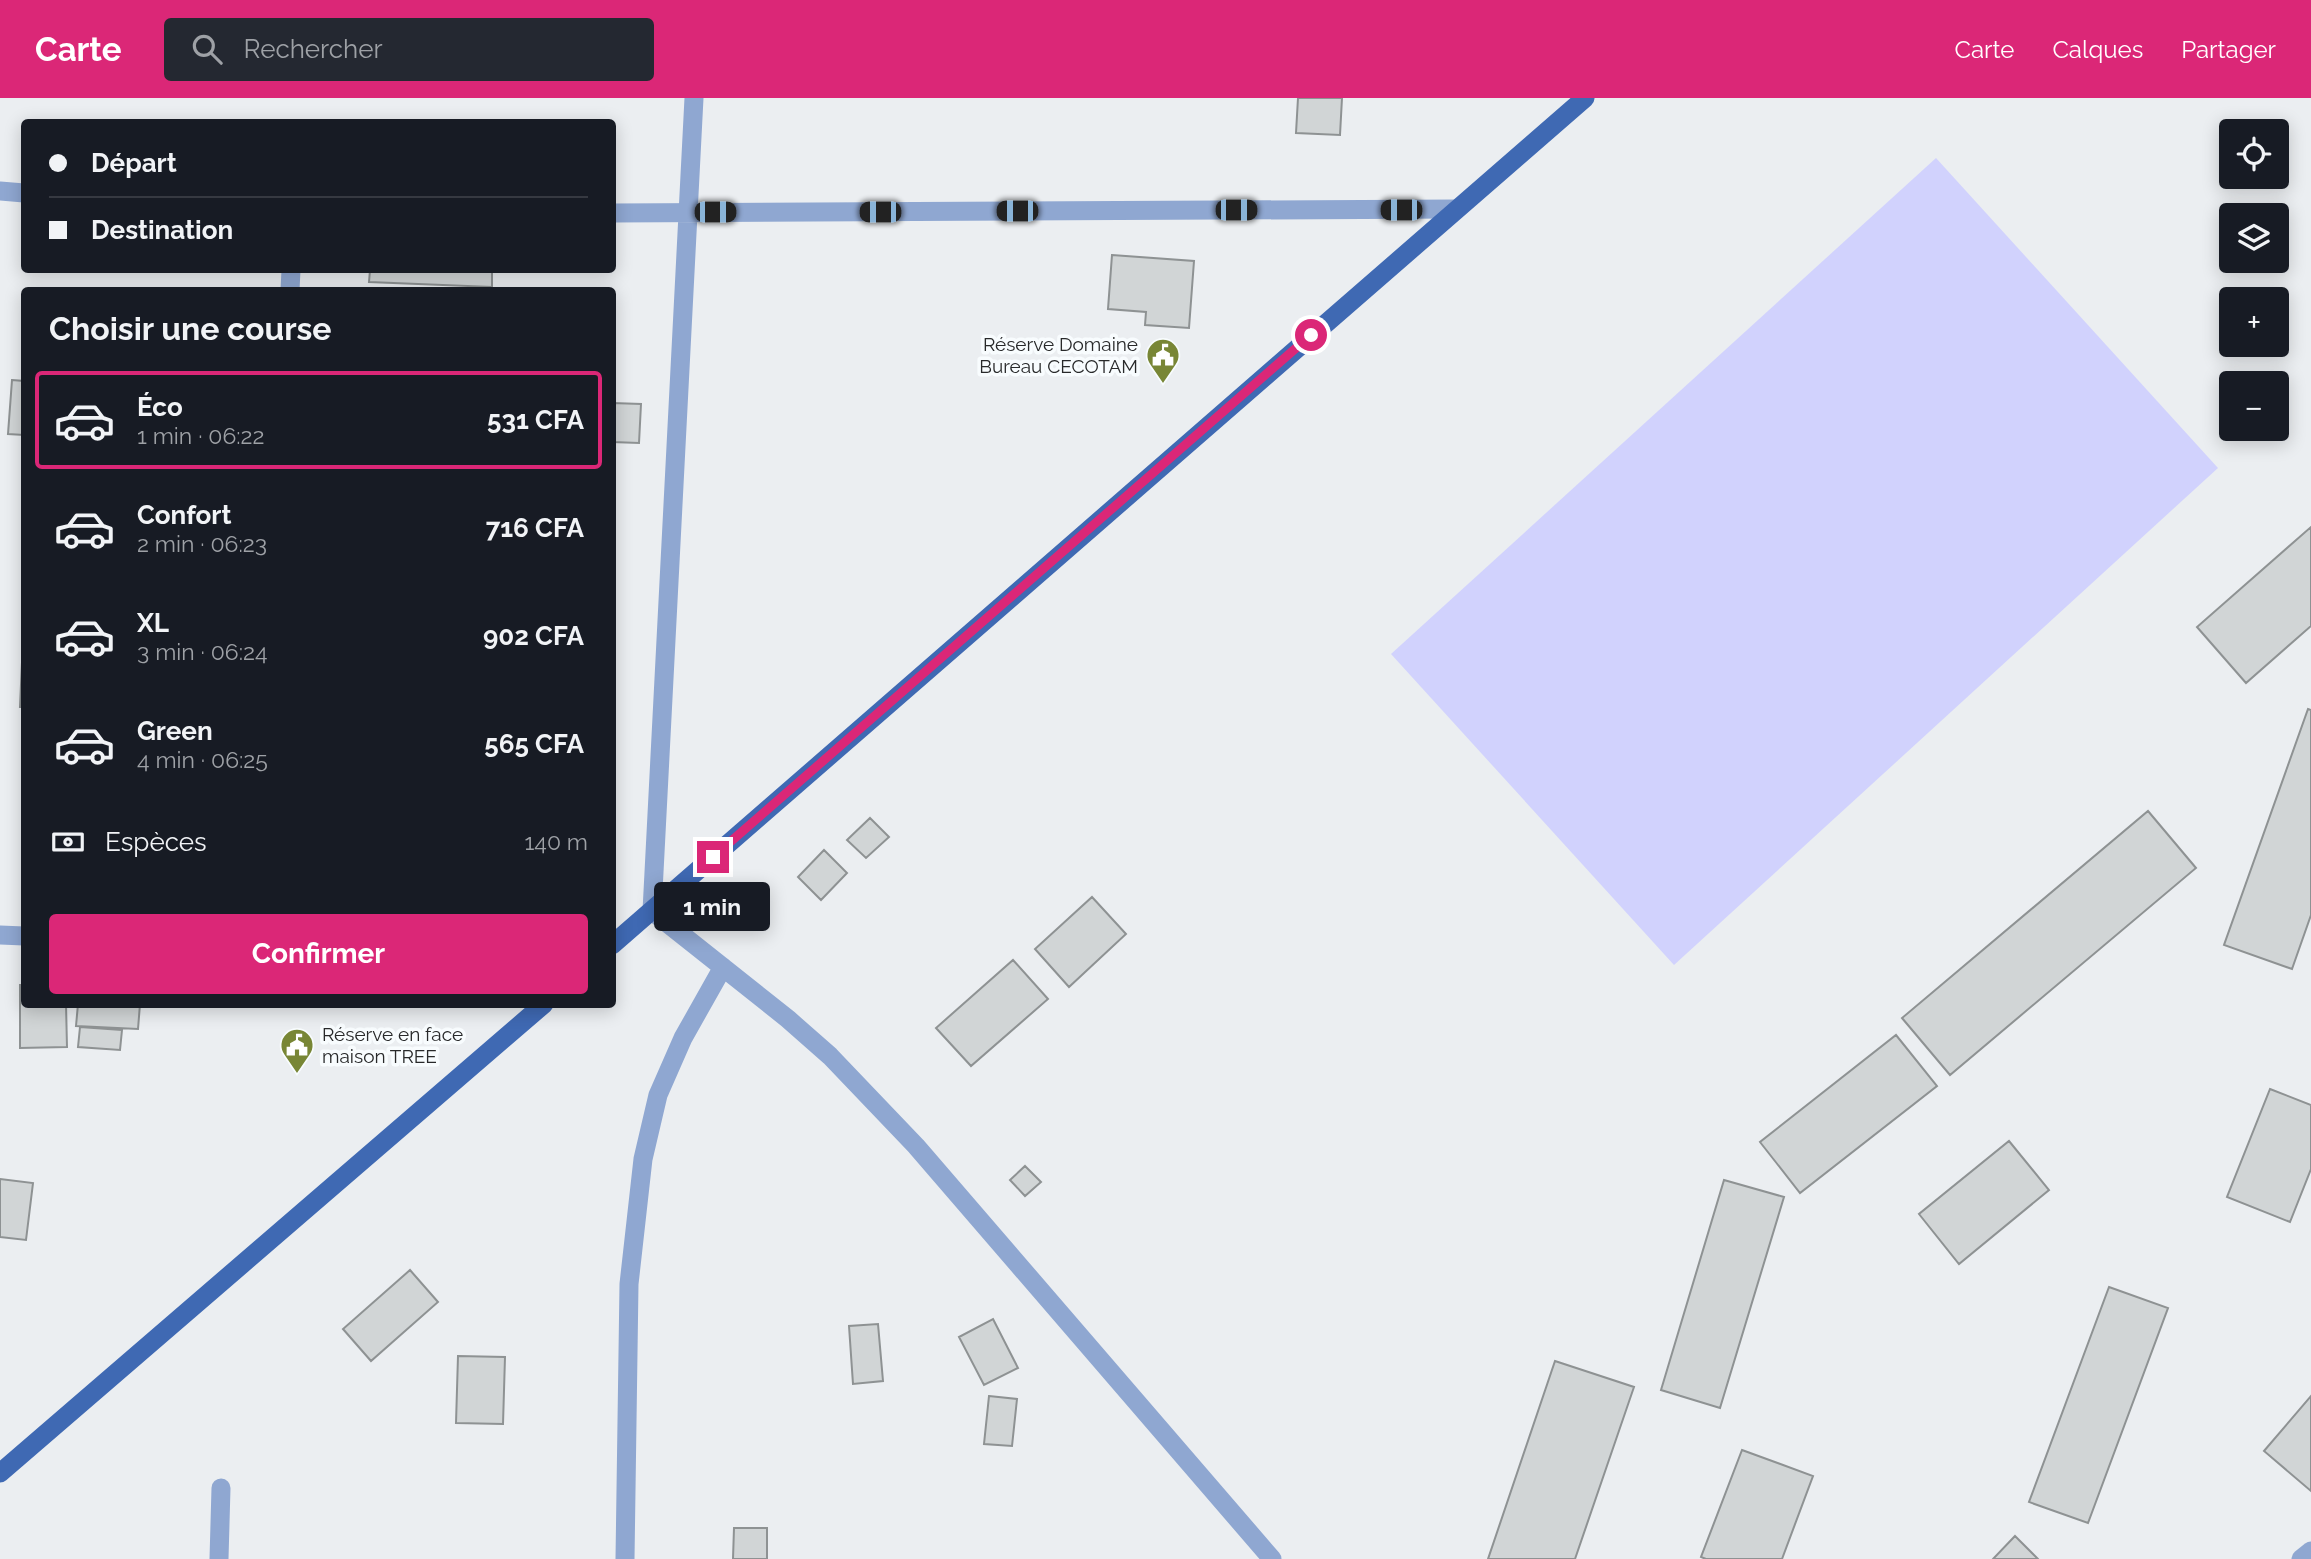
<!DOCTYPE html>
<html lang="fr">
<head>
<meta charset="utf-8">
<style>
	:root { --surface:#171b24; --page:#242831; --text:#f1f3f6; --muted:#9ea1a6; --line:#363941; --accent:#db2777 }
	body { margin:0; font-family:Raleway,sans-serif; background:var(--page); color:var(--text); height:100vh; display:flex; flex-direction:column; font-size:26px; white-space:nowrap }
	* { box-sizing:border-box; margin:0 }
	p { font-size:23px; color:var(--muted) }
	.icon { flex:none; width:38px; height:38px; fill:none; stroke:currentColor; stroke-width:2; stroke-linecap:round; stroke-linejoin:round }
	.map { position:relative; flex:1; overflow:hidden }
	.drawer { position:absolute; left:21px; top:189px; width:595px; height:721px; display:flex; flex-direction:column; background:var(--surface); border-radius:7px; box-shadow:0 4px 18px #0003 }
	.drawer>* { flex:none }
	.banner { position:absolute; left:21px; top:21px; width:595px; height:154px; border-radius:7px; box-shadow:0 4px 18px #0003; display:grid; align-content:center; height:154px; padding:0 28px; background:var(--surface) }
	.buttons { position:absolute; left:2219px; top:21px; display:grid; gap:14px }
	.buttons a { display:grid; place-items:center; width:70px; height:70px; border-radius:7px; background:var(--surface); box-shadow:0 4px 18px #0003; font-size:35px }
	.end { position:absolute; width:32px; height:32px; margin:-16px; border:9px solid #db2777; background:#fff; box-shadow:0 0 0 4px #fff }
	.from { border-radius:50% }
	.bubble { position:absolute; height:49px; border-radius:7px; background:var(--surface); box-shadow:0 4px 18px #0003; font-size:23px; font-weight:700; line-height:49px; text-align:center }
	.car { position:absolute; width:21px; height:42px; margin:-21px -10px; border-radius:9px; box-shadow:0 0 5px 2px #0007; background:linear-gradient(#222 24%,#8ab4d8 0 40%,#222 0 76%,#8ab4d8 0 86%,#222 0) }
	.banner b { display:flex; align-items:center; gap:24px; height:66px; font-size:26px }
	.banner b+b { border-top:2px solid var(--line) }
	.banner i { width:18px; height:18px; background:var(--text) }
	ul { padding:0; list-style:none }
	li { display:flex; align-items:center; gap:21px; height:98px; margin:0 14px 10px; padding:0 14px; border:4px solid transparent; border-radius:7px }
	li div { flex:1 }
	li b { display:block; font-size:26px }
	li em { font-style:normal; font-weight:700 }
	li.active { border-color:var(--accent) }
	li>.icon { width:63px; height:63px; stroke-width:1.5 }
	h2 { padding:0 28px; font-size:32px; line-height:84px }
	.pay { display:flex; align-items:center; gap:18px; height:77px; padding:0 28px; font-size:26px }
	.pay p { margin-inline-start:auto }
	.button { display:flex; gap:14px; margin-top:auto; padding:14px 28px }
	.button a { flex:1; height:80px; border-radius:7px; background:var(--accent); color:#fff; font-size:28px; font-weight:700; line-height:80px; text-align:center }
	header { display:flex; align-items:center; gap:42px; box-sizing:border-box; height:98px; padding:0 35px; background:var(--accent); color:#fff }
	header strong { font-size:33px }
	nav { display:flex; gap:38px; margin-inline-start:auto; font-size:24px }
	.search { width:490px; height:63px; background:var(--page); display:flex; align-items:center; gap:18px; box-sizing:border-box; padding:0 24px; border-radius:7px; color:var(--muted); font-size:26px }
	.map>svg:first-child { display:block }
</style>
</head>
<body>
<header>
<strong>Carte</strong>
<div class="search"><svg class="icon" aria-label="search" viewBox="0 0 24 24"><circle cx="10" cy="10" r="6"/><path d="M15 15l6 6"/></svg>Rechercher</div>
<nav><a>Carte</a><a>Calques</a><a>Partager</a></nav>
</header>
<div class="map">
<svg width="2311" height="1461" viewBox="0 0 2311 1461">
	<rect width="100%" height="100%" fill="#ebeef1"/>
	<path fill="#d1d2fd" d="M1936,60L2218,370L1674,867L1391,556Z"/>
	<path fill="#d1d5d6" stroke="#8e9293" stroke-width="2" d="M1298,0H1342L1340,37L1296,35Z
		M1112,157L1194,163L1189,230L1145,227L1146,214L1108,211Z
		M370,172H492V189L369,184Z
		M12,282L24,283V337L8,336Z
		M612,305L641,306L639,345L612,344Z
		M2311,429V528L2246,585L2197,529Z
		M24,519V609H20Z
		M2308,611L2311,612V817L2292,871L2224,847Z
		M2148,713L2196,770L1950,977L1902,920Z
		M870,720L889,739L866,760L847,742Z
		M824,752L847,775L821,802L798,779Z
		M1092,799L1126,836L1069,889L1035,851Z
		M1013,862L1048,901L971,968L936,930Z
		M20,887H24V906H66L67,949L20,950Z
		M78,906H140L138,931L76,928Z
		M80,929L122,932L120,952L78,949Z
		M1896,937L1937,988L1800,1095L1760,1044Z
		M2270,991L2311,1007V1071L2290,1124L2227,1099Z
		M2009,1043L2049,1092L1959,1166L1919,1116Z
		M1025,1068L1041,1084L1025,1098L1010,1082Z
		M0,1081L33,1085L26,1142L0,1139Z
		M1724,1082L1784,1099L1720,1310L1661,1292Z
		M410,1172L438,1204L371,1263L343,1231Z
		M2109,1189L2168,1210L2088,1425L2029,1404Z
		M993,1221L1018,1270L984,1287L959,1239Z
		M878,1226L883,1283L853,1286L849,1228Z
		M458,1258L505,1259L503,1326L456,1325Z
		M1555,1263L1634,1289L1575,1461H1488Z
		M989,1298L1017,1301L1012,1348L984,1346Z
		M2311,1298V1393L2264,1353Z
		M1742,1352L1813,1378L1782,1461H1706L1701,1459Z
		M734,1430H767V1461H733Z
		M2015,1438L2038,1461H1993Z"/>
	<g fill="none" stroke-linecap="round" stroke-linejoin="round">
		<path stroke="#8fa7d1" stroke-width="19" d="M694,0L652,813L788,921L830,958L916,1048L1272,1461
			M0,93L24,95
			M612,115L1455,111
			M290,192L291,172
			M0,837L24,838
			M219,1461L221,1390
			M625,1461L629,1186L643,1061L658,997L683,940L723,869"/>
		<path stroke="#8fa7d1" stroke-width="19" d="M2301,1461L2311,1453"/>
		<path stroke="#3f69b3" stroke-width="19" d="M612,847L1585,0
			M0,1375L544,906"/>
	</g>
	<g fill="none" stroke-linecap="round" stroke-linejoin="round">
		<path stroke="#db2777" stroke-width="9" d="M713,759L1311,237"/>
	</g>
	<defs>
		<symbol id="civic-pin" viewBox="-11 -11 22 30"><path d="M0 17L-7.5 6A9.5 9.5 0 1 1 7.5 6Z" fill="#788635" stroke="#f8fcfe"/><path d="M-.6-6.5H3V-4.5H.6V-3L4-1V1h2V6H-6V1h2V-1L-.6-3ZM-1.2 2.5V6h2.4V2.5Z" fill="#fff"/></symbol>
	</defs>
	<g fill-rule="evenodd">
		<use href="#civic-pin" x="1144" y="238" width="38" height="52"/>
		<use href="#civic-pin" x="278" y="928" width="38" height="52"/>
	</g>
	<g text-anchor="middle" stroke-width="7" stroke-linejoin="round" paint-order="stroke">
		<g font-size="19" fill="#28292a" stroke="#f8fcfe" text-anchor="end">
			<text x="1138" y="253">Réserve Domaine<tspan x="1138" dy="22">Bureau CECOTAM</tspan></text>
			<text x="322" y="943" text-anchor="start">Réserve en face<tspan x="322" dy="22">maison TREE</tspan></text>
		</g>
	</g>
</svg>
<div class="buttons">
<a><svg class="icon" aria-label="locate" viewBox="0 0 24 24"><circle cx="12" cy="12" r="6"/><path d="M12 2v4M12 18v4M2 12h4M18 12h4"/></svg></a>
<a><svg class="icon" aria-label="layers" viewBox="0 0 24 24"><path d="M12 4l9 5-9 5-9-5zM3 14l9 5 9-5"/></svg></a>
<a>+</a>
<a>−</a>
</div>
<i class="end from" style="left:1311px;top:237px"></i>
<i class="end" style="left:713px;top:759px"></i>
<div class="bubble" style="left:654px;top:784px;width:116px">1 min</div>
<i class="car" style="left:1236px;top:112px;rotate:90deg"></i>
<i class="car" style="left:1401px;top:112px;rotate:270deg"></i>
<i class="car" style="left:1017px;top:113px;rotate:270deg"></i>
<i class="car" style="left:715px;top:114px;rotate:90deg"></i>
<i class="car" style="left:880px;top:114px;rotate:270deg"></i>
<div class="banner">
<b><i class="from"></i>Départ</b>
<b><i></i>Destination</b>
</div>
<section class="drawer">
<h2>Choisir une course</h2>
<ul>
<li class="active"><svg class="icon" aria-label="car" viewBox="0 0 24 24"><path d="M5 17H2v-5l4-1 3-4h7l3 4 3 1v5h-3M9 17h6M6 11h13"/><circle cx="7" cy="17" r="2"/><circle cx="17" cy="17" r="2"/></svg><div><b>Éco</b><p>1 min · 06:22</p></div><em>531 CFA</em></li>
<li><svg class="icon" aria-label="car" viewBox="0 0 24 24"><path d="M5 17H2v-5l4-1 3-4h7l3 4 3 1v5h-3M9 17h6M6 11h13"/><circle cx="7" cy="17" r="2"/><circle cx="17" cy="17" r="2"/></svg><div><b>Confort</b><p>2 min · 06:23</p></div><em>716 CFA</em></li>
<li><svg class="icon" aria-label="car" viewBox="0 0 24 24"><path d="M5 17H2v-5l4-1 3-4h7l3 4 3 1v5h-3M9 17h6M6 11h13"/><circle cx="7" cy="17" r="2"/><circle cx="17" cy="17" r="2"/></svg><div><b>XL</b><p>3 min · 06:24</p></div><em>902 CFA</em></li>
<li><svg class="icon" aria-label="car" viewBox="0 0 24 24"><path d="M5 17H2v-5l4-1 3-4h7l3 4 3 1v5h-3M9 17h6M6 11h13"/><circle cx="7" cy="17" r="2"/><circle cx="17" cy="17" r="2"/></svg><div><b>Green</b><p>4 min · 06:25</p></div><em>565 CFA</em></li>
</ul>
<div class="pay"><svg class="icon" aria-label="cash" viewBox="0 0 24 24"><path d="M3 7h18v10H3z"/><circle cx="12" cy="12" r="2"/></svg>Espèces<p>140 m</p></div>
<div class="button"><a>Confirmer</a></div>
</section>
</div>
</body>
</html>
